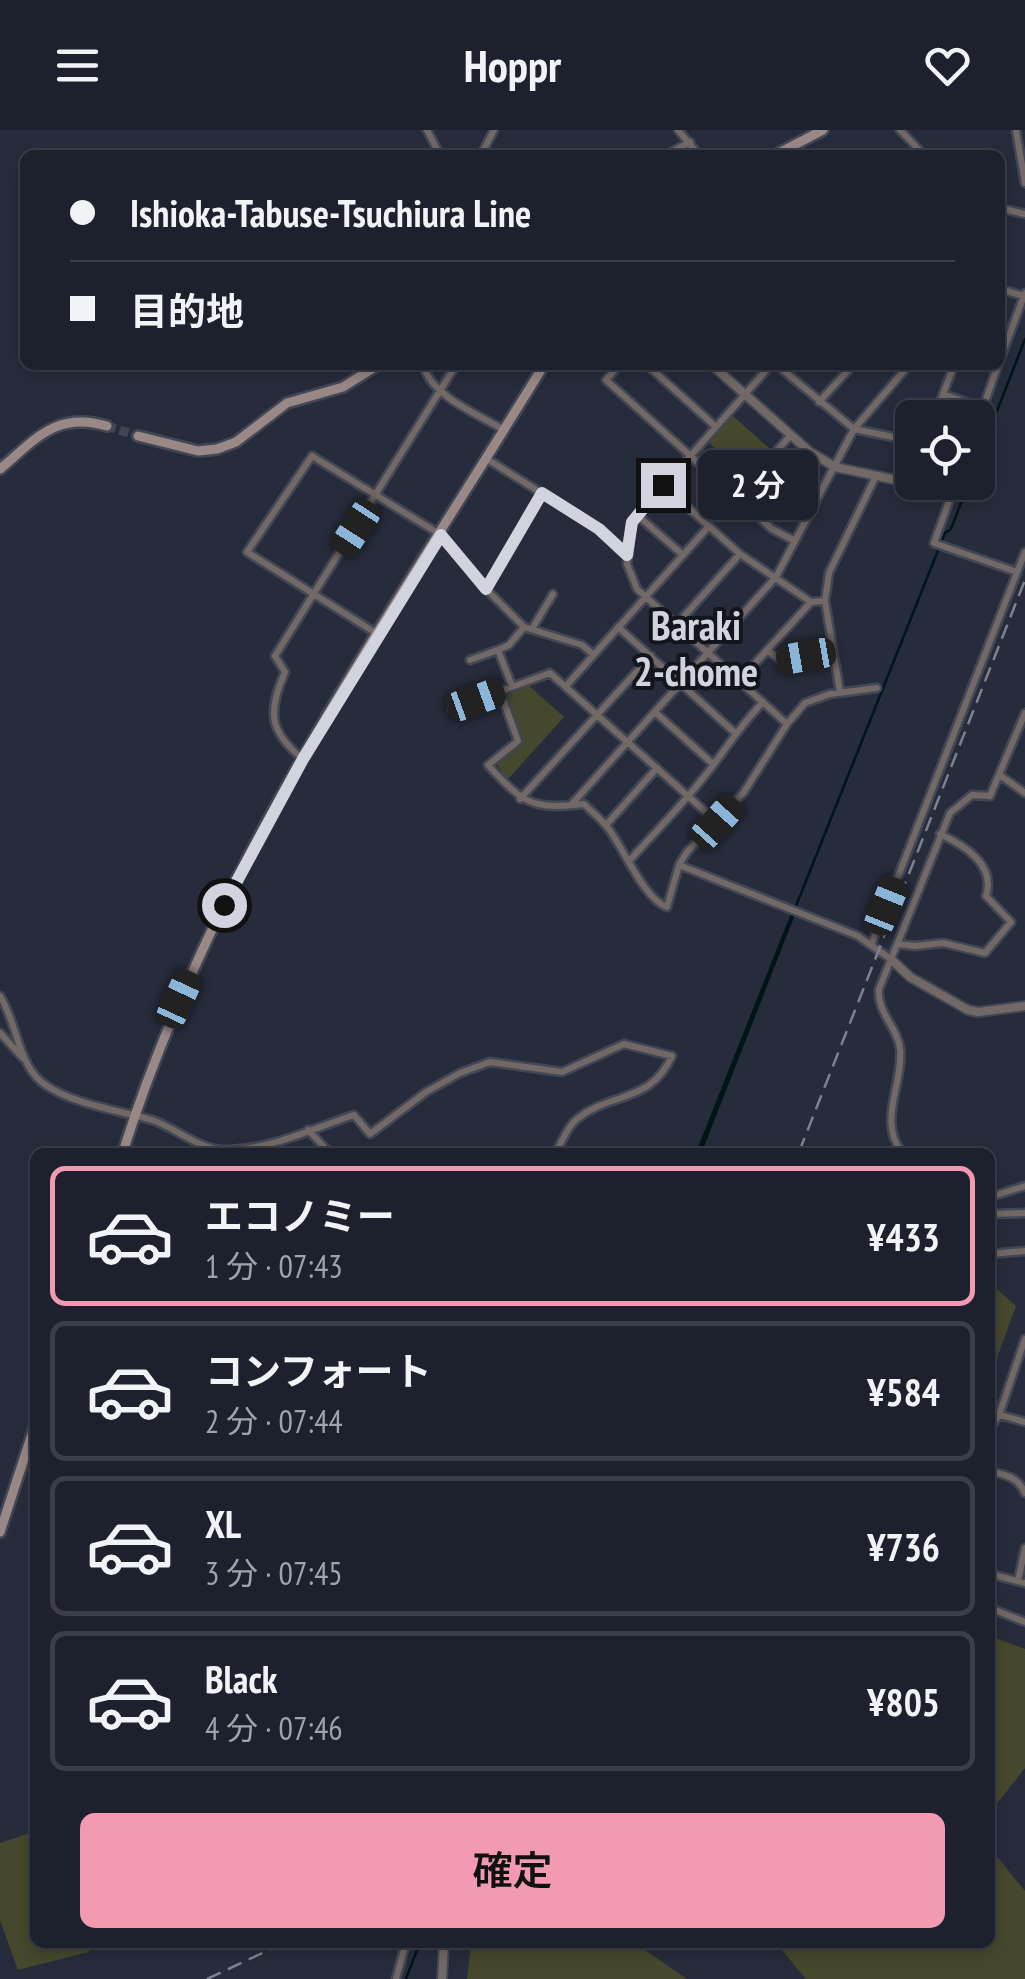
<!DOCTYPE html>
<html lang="ja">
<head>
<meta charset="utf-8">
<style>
	:root { --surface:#1d212d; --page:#252935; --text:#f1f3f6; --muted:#a0a3aa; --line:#3b3e49; --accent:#f19ab1 }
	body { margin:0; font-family:"PT Sans Narrow","Noto Sans JP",sans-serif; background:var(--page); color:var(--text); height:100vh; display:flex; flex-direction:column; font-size:38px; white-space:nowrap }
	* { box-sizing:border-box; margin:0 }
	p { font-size:32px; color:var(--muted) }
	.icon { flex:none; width:55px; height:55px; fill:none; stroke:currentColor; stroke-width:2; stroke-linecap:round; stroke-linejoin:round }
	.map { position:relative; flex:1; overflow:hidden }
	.side { position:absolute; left:30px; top:1018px; width:965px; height:800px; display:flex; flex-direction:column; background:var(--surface); border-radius:15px; box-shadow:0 5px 15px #0003,0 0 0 2px var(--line) }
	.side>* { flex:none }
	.hud { position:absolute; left:20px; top:20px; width:985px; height:220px; border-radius:15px; box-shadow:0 5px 15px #0003,0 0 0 2px var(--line); display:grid; align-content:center; height:220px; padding:0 50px; background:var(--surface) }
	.buttons { position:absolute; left:895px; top:270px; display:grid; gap:20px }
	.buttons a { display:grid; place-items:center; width:100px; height:100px; border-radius:15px; background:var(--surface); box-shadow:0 5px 15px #0003,0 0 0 2px var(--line); font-size:50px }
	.end { position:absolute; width:45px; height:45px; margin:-22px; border:12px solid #d1d4df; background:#111; box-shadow:0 0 0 5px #111 }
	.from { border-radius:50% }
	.bubble { position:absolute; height:70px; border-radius:15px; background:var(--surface); box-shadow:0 5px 15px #0003,0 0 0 2px var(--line); font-size:32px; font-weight:600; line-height:70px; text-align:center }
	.car { position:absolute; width:30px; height:60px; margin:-30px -15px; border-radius:12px; box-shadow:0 0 8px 2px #0007; background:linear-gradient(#222 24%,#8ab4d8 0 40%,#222 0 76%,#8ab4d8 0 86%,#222 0) }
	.hud b { display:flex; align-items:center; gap:35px; height:95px; font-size:38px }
	.hud b+b { border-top:2px solid var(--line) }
	.hud i { width:25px; height:25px; background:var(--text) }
	ul { padding:18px 0 0; list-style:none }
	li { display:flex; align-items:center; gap:30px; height:140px; margin:0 20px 15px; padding:0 30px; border:5px solid var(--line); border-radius:15px }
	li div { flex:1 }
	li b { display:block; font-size:38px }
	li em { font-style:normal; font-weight:600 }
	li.current { border-color:var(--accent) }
	li>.icon { width:90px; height:90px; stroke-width:1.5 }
	.action { display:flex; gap:20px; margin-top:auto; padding:20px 50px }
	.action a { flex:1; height:115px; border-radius:15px; background:var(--accent); color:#111; font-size:40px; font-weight:600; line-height:115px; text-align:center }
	header { display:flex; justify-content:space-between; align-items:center; height:130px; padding:0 50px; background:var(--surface); font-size:45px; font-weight:600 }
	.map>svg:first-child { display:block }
</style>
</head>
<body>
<header><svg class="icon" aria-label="menu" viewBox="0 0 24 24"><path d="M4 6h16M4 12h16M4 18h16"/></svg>Hoppr<svg class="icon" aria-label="heart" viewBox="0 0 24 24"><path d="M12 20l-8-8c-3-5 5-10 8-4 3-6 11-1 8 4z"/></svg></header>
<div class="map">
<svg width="1025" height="1849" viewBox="0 0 1025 1849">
	<rect width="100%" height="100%" fill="#272c3c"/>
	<path fill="#45482c" d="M732,285L770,319L747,346L708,312Z
		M528,555L564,587L510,647L506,648L496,633L522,611L505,566Z
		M990,1153L1016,1176L990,1247Z
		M990,1506L1025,1519V1638L990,1682Z
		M30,1703L35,1705V1812L87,1813L89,1822L18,1840L0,1790V1713Z
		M990,1718L1025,1761V1849H806L776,1813L990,1812Z
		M471,1813H635L687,1849H467Z"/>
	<path fill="#001517" d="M792,781L796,782L702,1022H696Z"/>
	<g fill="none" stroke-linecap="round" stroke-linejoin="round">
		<path stroke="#001517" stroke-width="2.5" d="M978,330L1025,209
			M794,781L945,403L951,399L969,352
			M406,1849L420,1812"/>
		<path stroke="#404554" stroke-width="9" stroke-dasharray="9 4.5" stroke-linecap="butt" d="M107,296L138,306"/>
		<defs>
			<path id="minor" d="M427,0L440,25
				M678,0L699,25
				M900,0L924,25
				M1016,0L1025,53
				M481,25L494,0
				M666,25L690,12
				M1000,78L1025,84
				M1000,159L1024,166
				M1000,230L1025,163
				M423,235C432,267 478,284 504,300
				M619,235L606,250L772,399L795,411
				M647,235L715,296
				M943,264L982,278
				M819,272L853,235
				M934,288L954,235
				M978,292L998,235
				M487,329L599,399L626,424
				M761,337L787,361L813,377
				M956,352L934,413L1017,442
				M663,355L740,424L811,472L825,471
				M735,367L791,305
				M637,385L683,425
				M486,459L542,363
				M677,494L740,424
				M618,497L734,602
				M532,499L553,464
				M379,505L247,422L312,326L441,405L486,459L524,497L582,515L593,524
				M767,520L780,530L832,521
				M470,530L498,520
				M739,551L811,472
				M512,556L498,520L509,515L524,497
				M566,556L709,396
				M500,561L518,611L488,635C523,673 531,680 584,674C592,682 601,689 608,698C624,719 644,769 667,777L679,735L687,722L744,662L787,594L805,573L830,564L877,558
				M840,562L825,471L829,443L875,348
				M452,579L550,543L717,692
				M655,582L713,634
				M787,594L637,459L627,434L632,392L769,237L778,236L854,299L912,311
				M303,629C268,601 268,581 285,542L275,526L456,235
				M1001,646L1025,663
				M520,669L651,526
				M571,675L776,447L854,299L909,235
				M606,695L657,638
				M630,730C658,699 689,668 714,634C732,610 741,595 763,572
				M679,735L858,806L892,830
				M872,813L1025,422
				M898,814L915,816L943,813L985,823L1011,792L986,766C996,735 964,715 940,704
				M0,866C15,890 17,921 33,943C54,972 119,980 152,990C179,999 199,1021 229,1020C272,1019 314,998 354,985L370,1004L426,962L460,943L490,932L562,942L624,914L672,926C650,974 612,961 577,989C567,997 562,1012 556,1022
				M0,903L23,928
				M308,1000L329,1022
				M902,1022C877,992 904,952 900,919C898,897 877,884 879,859L950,683L972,665L990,666L1025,583
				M990,1067L1025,1056
				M990,1084L1025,1083
				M990,1124L1025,1121
				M990,1282L1025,1292
				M990,1298L999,1285L1025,1209
				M990,1341C1006,1345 1018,1347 1025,1363
				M990,1444L1025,1453
				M1018,1451L1025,1418
				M990,1478L1025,1492
				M396,1849L406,1812"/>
			<path id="tertiary" d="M712,235L810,322L835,337L953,362
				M892,830L910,847L968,880L978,882L1025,876
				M442,1849L444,1812"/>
			<path id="secondary" d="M775,25L823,0
				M138,306L198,321L217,319L236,312L287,273L343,257L378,235
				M0,339C36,309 56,281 107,296
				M123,1022C213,737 389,488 544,235
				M0,1402L35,1295"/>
		</defs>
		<use href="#minor" stroke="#424756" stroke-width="11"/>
		<use href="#tertiary" stroke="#424756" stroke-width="12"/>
		<use href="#secondary" stroke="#424756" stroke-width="14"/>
		<use href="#minor" stroke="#726865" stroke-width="6"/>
		<use href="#tertiary" stroke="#726865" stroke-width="8"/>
		<use href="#secondary" stroke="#998885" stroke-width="9"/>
		<path stroke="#7d818e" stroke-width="2.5" stroke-dasharray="15 8" stroke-linecap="butt" d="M799,1022L1025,450
			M207,1849L286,1812"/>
	</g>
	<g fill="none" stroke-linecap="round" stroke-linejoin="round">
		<path stroke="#d1d4df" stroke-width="12" d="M224,775L303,629L441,405L486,459L542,363L599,399L627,425L632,392L663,355"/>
	</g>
	<g text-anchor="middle" stroke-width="8" stroke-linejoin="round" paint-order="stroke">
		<g font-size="40" font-weight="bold" fill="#d1d4df" stroke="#13151c">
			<text x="696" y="510">Baraki<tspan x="696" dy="46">2-chome</tspan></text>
		</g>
	</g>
</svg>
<div class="buttons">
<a><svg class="icon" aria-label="locate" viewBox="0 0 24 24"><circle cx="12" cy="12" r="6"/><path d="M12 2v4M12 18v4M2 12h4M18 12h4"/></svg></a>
</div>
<i class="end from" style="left:224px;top:775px"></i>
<i class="end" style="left:663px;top:355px"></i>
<div class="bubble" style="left:698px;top:320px;width:120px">2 分</div>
<i class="car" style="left:356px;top:398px;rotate:213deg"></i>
<i class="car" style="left:806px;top:526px;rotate:260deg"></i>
<i class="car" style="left:476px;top:570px;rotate:70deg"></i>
<i class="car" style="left:717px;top:692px;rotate:42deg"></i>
<i class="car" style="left:886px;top:776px;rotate:22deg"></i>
<i class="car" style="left:179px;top:869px;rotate:25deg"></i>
<div class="hud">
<b><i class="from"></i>Ishioka-Tabuse-Tsuchiura Line</b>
<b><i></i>目的地</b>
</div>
<section class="side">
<ul>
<li class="current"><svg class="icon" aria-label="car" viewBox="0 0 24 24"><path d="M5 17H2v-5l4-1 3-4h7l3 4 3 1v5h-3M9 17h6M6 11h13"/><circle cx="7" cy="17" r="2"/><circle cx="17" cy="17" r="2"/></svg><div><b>エコノミー</b><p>1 分 · 07:43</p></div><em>¥433</em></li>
<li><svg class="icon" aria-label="car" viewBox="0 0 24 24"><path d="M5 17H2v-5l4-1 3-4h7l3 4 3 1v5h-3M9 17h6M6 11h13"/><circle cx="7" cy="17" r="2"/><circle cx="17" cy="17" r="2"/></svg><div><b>コンフォート</b><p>2 分 · 07:44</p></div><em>¥584</em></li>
<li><svg class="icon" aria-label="car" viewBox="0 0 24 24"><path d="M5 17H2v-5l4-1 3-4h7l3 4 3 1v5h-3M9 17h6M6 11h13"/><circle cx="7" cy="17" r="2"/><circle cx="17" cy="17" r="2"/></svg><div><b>XL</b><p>3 分 · 07:45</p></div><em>¥736</em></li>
<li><svg class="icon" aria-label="car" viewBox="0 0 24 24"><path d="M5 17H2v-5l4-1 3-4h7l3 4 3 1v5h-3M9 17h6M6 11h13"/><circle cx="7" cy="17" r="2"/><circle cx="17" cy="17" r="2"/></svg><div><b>Black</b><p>4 分 · 07:46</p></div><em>¥805</em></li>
</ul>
<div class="action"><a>確定</a></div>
</section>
</div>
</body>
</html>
